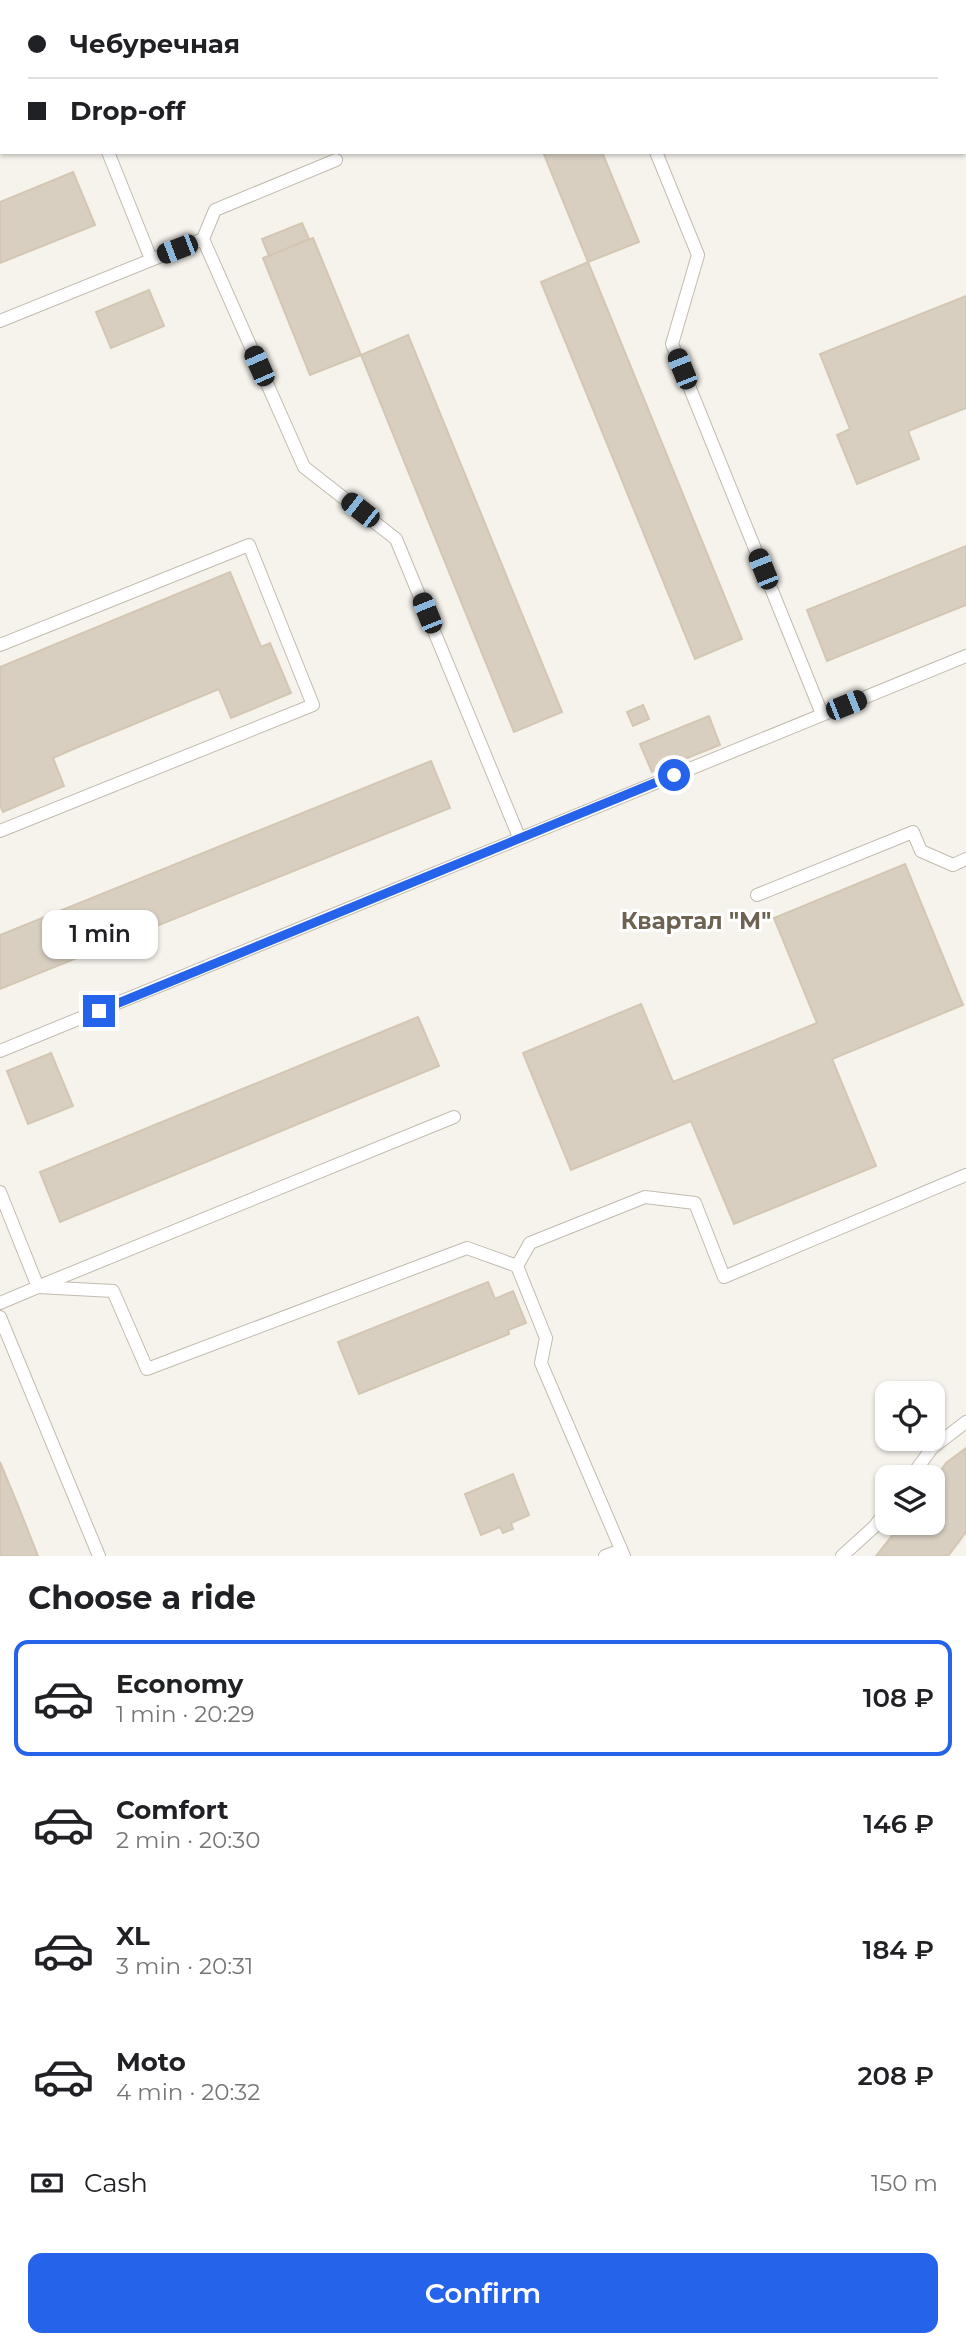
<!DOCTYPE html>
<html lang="en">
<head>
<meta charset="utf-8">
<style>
	:root { --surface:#fff; --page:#f6f6f6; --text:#202124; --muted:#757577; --line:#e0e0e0; --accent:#2563eb }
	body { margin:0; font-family:Montserrat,sans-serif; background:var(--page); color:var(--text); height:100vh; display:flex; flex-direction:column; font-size:26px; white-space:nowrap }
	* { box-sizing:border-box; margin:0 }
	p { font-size:23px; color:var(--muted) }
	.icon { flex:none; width:38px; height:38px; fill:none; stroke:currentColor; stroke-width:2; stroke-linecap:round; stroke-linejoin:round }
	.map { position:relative; height:1556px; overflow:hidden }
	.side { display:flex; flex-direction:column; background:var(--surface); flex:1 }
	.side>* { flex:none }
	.banner { position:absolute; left:0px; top:0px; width:966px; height:154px; box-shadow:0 2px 5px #0004; display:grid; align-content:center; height:154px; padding:0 28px; background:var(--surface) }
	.tools { position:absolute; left:875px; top:1381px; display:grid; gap:14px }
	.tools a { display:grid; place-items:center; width:70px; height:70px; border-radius:14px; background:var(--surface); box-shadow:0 2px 5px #0004; font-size:35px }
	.end { position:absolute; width:32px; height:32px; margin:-16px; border:9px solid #2563eb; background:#fff; box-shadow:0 0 0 4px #fff }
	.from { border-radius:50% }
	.bubble { position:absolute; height:49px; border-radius:14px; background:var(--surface); box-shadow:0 2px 5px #0004; font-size:23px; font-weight:600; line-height:49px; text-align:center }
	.car { position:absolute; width:21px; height:42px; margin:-21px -10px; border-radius:9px; box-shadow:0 0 5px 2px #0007; background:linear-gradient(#222 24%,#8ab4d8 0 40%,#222 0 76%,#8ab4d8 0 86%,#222 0) }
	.banner b { display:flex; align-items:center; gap:24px; height:66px; font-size:26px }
	.banner b+b { border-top:2px solid var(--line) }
	.banner i { width:18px; height:18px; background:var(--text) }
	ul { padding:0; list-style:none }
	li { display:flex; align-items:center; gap:21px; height:116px; margin:0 14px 10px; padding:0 14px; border:4px solid transparent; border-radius:14px }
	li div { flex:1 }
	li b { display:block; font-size:26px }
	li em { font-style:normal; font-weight:600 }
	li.active { border-color:var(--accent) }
	li>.icon { width:63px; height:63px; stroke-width:1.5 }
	h2 { padding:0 28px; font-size:32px; line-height:84px }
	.pay { display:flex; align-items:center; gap:18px; height:77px; padding:0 28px; font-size:26px }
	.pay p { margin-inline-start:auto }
	.primary-button { display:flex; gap:14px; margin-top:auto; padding:14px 28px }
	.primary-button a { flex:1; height:80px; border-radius:14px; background:var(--accent); color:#fff; font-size:28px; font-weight:600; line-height:80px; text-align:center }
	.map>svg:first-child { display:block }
</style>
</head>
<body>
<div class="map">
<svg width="966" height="1556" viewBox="0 0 966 1556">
	<rect width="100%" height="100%" fill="#f6f3ec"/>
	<path fill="#d8cfc1" stroke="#d3c7b4" stroke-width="2" d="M420,0H546L547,2H421Z
		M543,152H602L639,242L588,262Z
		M73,172L95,225L0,263V202Z
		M302,223L309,239L269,256L262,239Z
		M313,238L361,355L310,375L263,258Z
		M588,262L742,639L695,659L541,282Z
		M149,290L164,326L111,348L96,312Z
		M966,296V408L908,431L919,459L857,484L837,435L850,429L820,354Z
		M408,335L562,712L514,732L361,355Z
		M966,546V605L827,661L807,610Z
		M230,572L261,647L270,643L291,693L231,718L219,689L71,750L53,758L64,786L3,812L0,805V667Z
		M643,705L649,719L633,726L627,712Z
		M709,716L720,745L652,772L640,744Z
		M431,761L450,808L0,989V935Z
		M905,864L963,1005L832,1059L876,1166L734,1224L691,1121L571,1170L523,1053L641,1004L673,1082L817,1023L774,918Z
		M418,1017L439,1066L60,1222L40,1172Z
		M51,1053L73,1106L28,1124L7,1071Z
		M488,1282L495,1299L513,1291L526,1323L508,1330L509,1334L359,1394L338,1342Z
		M966,1448V1532L948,1556H876L903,1522H933V1482L946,1463Z
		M0,1462L19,1508L38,1556H0Z
		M513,1474L529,1515L511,1523L513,1529L503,1533L500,1527L481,1535L465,1494Z"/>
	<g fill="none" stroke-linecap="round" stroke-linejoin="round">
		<defs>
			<path id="lane" d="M48,0L49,2
				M640,0L641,2
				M766,2L770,0
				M108,152L151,259
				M656,152L698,255L672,344L822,714
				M203,239L215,210L336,160
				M0,321L203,239L304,467L396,539L519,837
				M0,645L249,545L313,705L0,831
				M757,895L913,832L921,851L953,865L966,859
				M0,1051L966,656
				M0,1192L38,1287L0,1303
				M517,1266L530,1243L645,1197L695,1203L724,1277L966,1175
				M42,1285L454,1117
				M38,1287L113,1291L147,1369L467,1248L517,1266L546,1338L541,1363L624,1556
				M0,1317L99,1556
				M911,1477L932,1448L966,1422
				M605,1556L621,1550
				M842,1556L875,1526L887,1509"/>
		</defs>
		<use href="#lane" stroke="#c2bbae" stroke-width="14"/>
		<use href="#lane" stroke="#fff" stroke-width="12"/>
	</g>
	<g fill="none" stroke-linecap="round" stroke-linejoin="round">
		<path stroke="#2563eb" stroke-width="9" d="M99,1011L674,775"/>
	</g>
	<g text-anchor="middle" stroke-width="6" stroke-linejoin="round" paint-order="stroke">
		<g font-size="23" font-weight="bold" fill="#6e6250" stroke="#fff">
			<text x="696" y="929">Квартал "М"</text>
		</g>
	</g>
</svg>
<div class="tools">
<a><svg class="icon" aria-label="locate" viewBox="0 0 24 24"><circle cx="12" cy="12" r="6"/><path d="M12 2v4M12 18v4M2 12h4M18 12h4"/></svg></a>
<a><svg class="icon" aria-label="layers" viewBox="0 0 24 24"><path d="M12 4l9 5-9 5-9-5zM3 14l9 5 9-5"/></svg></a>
</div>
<i class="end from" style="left:674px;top:775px"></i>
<i class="end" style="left:99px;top:1011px"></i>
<div class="bubble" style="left:42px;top:910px;width:116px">1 min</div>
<i class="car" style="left:177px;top:249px;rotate:249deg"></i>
<i class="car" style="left:259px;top:366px;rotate:336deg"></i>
<i class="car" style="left:682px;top:369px;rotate:338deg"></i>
<i class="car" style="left:360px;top:510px;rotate:308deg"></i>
<i class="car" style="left:763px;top:569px;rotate:338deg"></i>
<i class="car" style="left:427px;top:613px;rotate:338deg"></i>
<i class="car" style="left:846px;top:705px;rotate:68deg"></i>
<div class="banner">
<b><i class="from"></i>Чебуречная</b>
<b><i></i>Drop-off</b>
</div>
</div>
<section class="side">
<h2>Choose a ride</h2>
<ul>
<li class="active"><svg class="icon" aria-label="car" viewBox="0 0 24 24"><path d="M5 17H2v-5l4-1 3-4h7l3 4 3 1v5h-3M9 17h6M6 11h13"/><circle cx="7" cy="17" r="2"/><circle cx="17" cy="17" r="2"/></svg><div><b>Economy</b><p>1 min · 20:29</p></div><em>108 ₽</em></li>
<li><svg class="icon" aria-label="car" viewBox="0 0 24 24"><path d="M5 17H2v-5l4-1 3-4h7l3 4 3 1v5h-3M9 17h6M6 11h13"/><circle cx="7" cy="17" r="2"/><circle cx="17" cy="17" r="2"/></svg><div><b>Comfort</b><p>2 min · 20:30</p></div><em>146 ₽</em></li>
<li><svg class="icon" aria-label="car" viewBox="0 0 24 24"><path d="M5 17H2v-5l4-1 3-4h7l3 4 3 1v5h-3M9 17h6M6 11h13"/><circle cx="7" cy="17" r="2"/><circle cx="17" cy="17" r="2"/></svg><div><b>XL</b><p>3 min · 20:31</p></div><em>184 ₽</em></li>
<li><svg class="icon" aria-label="car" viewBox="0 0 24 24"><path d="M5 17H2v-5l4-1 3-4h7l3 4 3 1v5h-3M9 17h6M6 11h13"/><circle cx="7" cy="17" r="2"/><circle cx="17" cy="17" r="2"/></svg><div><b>Moto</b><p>4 min · 20:32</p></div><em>208 ₽</em></li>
</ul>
<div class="pay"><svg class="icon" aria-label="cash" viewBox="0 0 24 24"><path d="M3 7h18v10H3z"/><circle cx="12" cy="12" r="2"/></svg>Cash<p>150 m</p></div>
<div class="primary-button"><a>Confirm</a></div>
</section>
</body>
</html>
